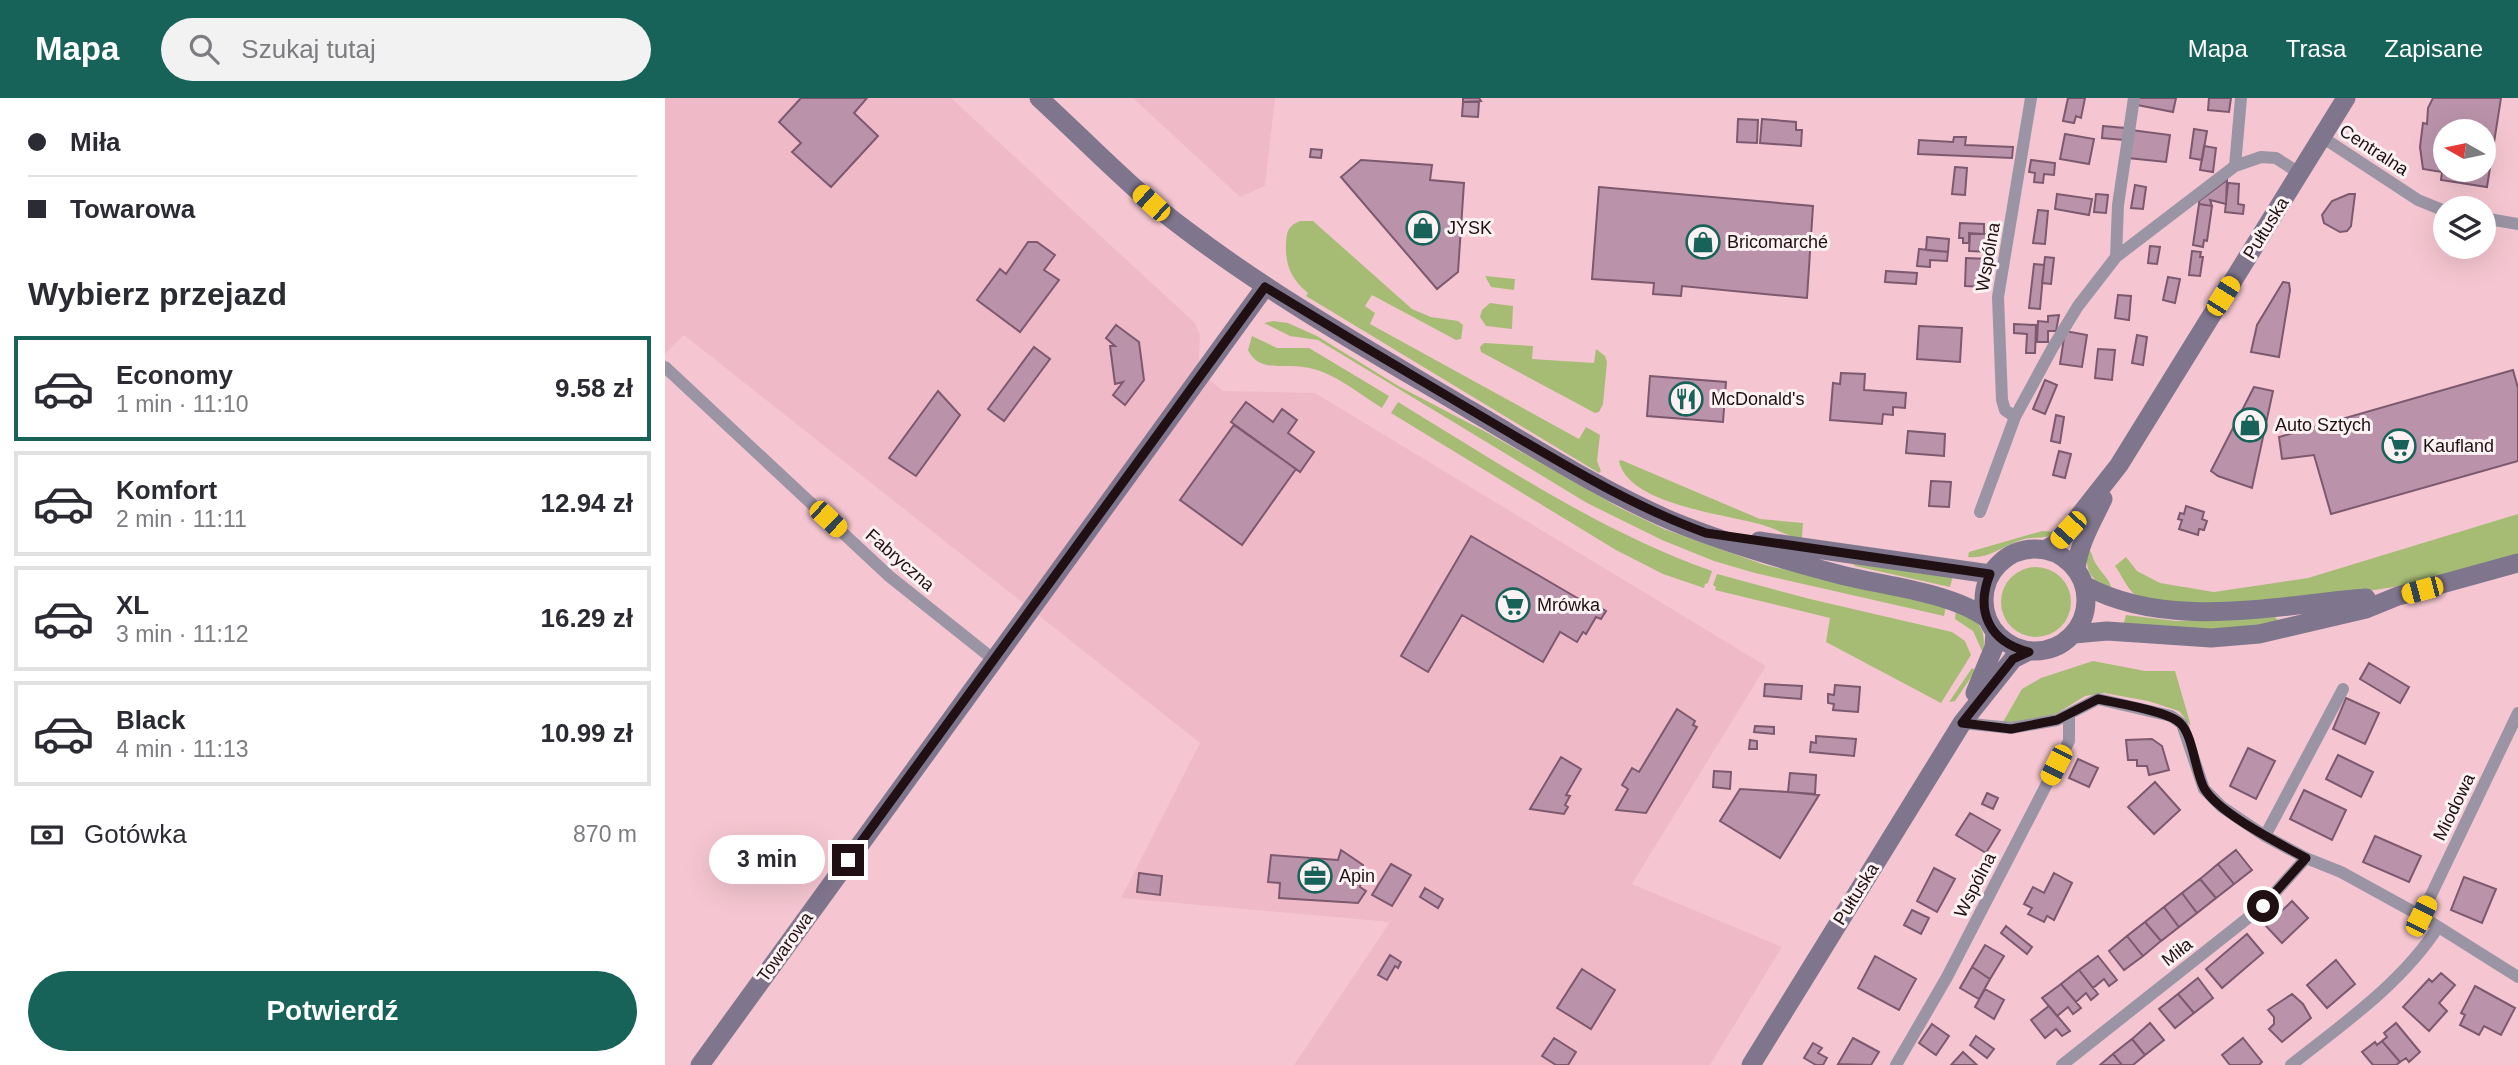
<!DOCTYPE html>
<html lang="pl">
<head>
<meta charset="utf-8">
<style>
	:root { --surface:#fff; --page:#f2f2f3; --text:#2b2b33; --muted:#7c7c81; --line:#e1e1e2; --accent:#186359 }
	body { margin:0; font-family:Helvetica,sans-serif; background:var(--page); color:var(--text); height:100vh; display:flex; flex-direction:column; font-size:26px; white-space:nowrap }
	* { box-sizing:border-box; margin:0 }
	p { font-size:23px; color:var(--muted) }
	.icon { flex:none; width:38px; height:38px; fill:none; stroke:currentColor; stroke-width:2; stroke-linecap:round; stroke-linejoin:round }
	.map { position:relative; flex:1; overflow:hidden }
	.drawer { display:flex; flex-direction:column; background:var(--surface); width:665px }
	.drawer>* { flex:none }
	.guide { display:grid; align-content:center; height:154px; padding:0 28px; background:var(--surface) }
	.needle { width:46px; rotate:279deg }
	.controls { position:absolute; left:1768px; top:21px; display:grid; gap:14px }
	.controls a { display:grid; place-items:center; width:63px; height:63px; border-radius:50%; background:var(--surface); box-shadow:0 7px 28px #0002; font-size:35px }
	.end { position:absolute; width:32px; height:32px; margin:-16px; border:9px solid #201014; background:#fff; box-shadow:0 0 0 4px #fff }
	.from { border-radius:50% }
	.bubble { position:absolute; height:49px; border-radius:24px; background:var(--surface); box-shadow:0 7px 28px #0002; font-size:23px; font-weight:600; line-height:49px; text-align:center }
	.car { position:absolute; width:21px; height:42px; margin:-21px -10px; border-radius:9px; box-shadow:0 0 5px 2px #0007; background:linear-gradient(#f5c518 24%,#345 0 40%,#f5c518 0 76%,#345 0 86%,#f5c518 0) }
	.guide b { display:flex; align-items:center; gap:24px; height:66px; font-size:26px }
	.guide b+b { border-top:2px solid var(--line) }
	.guide i { width:18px; height:18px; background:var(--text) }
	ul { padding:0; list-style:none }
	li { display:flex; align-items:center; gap:21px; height:105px; margin:0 14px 10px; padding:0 14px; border:4px solid var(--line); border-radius:0px }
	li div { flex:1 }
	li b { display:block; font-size:26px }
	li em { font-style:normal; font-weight:600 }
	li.current { border-color:var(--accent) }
	li>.icon { width:63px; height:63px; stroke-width:1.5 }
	h2 { padding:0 28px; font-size:32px; line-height:84px }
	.pay { display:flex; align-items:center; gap:18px; height:77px; padding:0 28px; font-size:26px }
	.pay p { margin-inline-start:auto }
	.button { display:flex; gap:14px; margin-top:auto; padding:14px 28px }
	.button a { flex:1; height:80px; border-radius:42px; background:var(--accent); color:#fff; font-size:28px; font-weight:600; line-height:80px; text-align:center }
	header { display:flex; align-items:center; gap:42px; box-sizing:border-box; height:98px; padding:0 35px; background:var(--accent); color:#fff }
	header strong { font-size:33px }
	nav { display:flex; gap:38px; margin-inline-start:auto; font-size:24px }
	.search { width:490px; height:63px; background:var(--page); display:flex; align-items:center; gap:18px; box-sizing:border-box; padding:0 24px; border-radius:38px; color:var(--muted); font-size:26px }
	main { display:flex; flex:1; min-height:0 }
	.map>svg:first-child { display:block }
</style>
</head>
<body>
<header>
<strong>Mapa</strong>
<div class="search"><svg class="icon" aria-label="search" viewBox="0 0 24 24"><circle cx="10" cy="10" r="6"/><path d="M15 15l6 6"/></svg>Szukaj tutaj</div>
<nav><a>Mapa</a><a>Trasa</a><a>Zapisane</a></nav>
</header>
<main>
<section class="drawer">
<div class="guide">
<b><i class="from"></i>Miła</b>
<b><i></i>Towarowa</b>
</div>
<h2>Wybierz przejazd</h2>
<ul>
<li class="current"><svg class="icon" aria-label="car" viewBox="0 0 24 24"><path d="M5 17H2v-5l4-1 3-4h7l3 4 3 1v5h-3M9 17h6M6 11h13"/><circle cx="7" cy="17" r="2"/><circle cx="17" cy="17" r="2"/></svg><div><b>Economy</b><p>1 min · 11:10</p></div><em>9.58 zł</em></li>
<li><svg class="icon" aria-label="car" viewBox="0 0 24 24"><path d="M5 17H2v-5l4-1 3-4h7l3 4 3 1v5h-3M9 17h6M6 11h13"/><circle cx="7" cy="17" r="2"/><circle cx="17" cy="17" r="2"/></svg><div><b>Komfort</b><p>2 min · 11:11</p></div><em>12.94 zł</em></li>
<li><svg class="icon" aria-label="car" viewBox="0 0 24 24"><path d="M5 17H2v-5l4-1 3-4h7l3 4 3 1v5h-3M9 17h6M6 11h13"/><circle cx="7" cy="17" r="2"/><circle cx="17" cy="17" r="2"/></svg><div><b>XL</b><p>3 min · 11:12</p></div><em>16.29 zł</em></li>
<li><svg class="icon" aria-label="car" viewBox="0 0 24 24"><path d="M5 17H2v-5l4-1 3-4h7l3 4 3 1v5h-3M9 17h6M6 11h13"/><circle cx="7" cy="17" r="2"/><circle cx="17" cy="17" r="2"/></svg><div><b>Black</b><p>4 min · 11:13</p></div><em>10.99 zł</em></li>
</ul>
<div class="pay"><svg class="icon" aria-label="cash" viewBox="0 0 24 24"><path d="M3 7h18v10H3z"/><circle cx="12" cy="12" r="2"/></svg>Gotówka<p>870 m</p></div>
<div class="button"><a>Potwierdź</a></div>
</section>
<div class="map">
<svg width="1853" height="967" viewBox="0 0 1853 967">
	<rect width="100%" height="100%" fill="#f5c6d1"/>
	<path fill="#f0b9c7" d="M0,0H286L530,225L535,237L533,273L558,293L650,295L1101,568L967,786L1117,849L1045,967H629L725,824L456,800L535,645L19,237L0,256Z
		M468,0H610L600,88L575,99Z"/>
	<path fill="#a6bc75" d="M635,123H648L747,211L766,219L793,223L798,227L796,241L791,242L707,197L700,208L710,215L705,226L914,341L921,329L935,337L932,363L936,373L934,375L641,198L643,195C626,181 620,167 621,145C622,133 623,128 635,123Z
		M820,178L850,181L849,192L826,189Z
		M825,205L848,208L847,231L821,228L815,219L817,212Z
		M608,223L623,225L652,238L735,289L821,334L955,410L999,431L1100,467L1281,508L1279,518L1090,475L1049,463L997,442L922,405L653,242L625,238L599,225Z
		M587,238L612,250H644L724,298L717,310C693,295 666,272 638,269C617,266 593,274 583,252Z
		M819,245L868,248L867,261L929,265L931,251L940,258L942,264L938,306L934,314L930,315L816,254L815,249Z
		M733,304C835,366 934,433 1047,473L1043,485L1040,486L1039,490L998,476L951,452L726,315Z
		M956,362L1095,421L1138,425L1137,439L1134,441C1122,437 1110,431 1098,427C1061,416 963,407 954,363Z
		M1853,416V456C1814,467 1774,481 1734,488C1692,496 1496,520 1468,495C1461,488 1456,476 1450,468L1461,459L1472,473L1495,485L1549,494L1643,480Z
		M1377,433L1393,434C1379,443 1371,437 1356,442C1336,449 1324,461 1303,459L1304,454Z
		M1423,450C1428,456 1427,460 1431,466C1437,476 1446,482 1447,493C1426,481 1419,475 1423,450Z
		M1188,466L1288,478L1285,489L1190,468Z
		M1336 504a35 35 0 1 1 70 0a35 35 0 1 1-70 0Z
		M1052,476L1145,501L1287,534L1300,543L1306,557L1276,605L1161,544L1165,520L1050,492L1051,489L1048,487Z
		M1291,510C1313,525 1322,527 1318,555L1308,533L1290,521Z
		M1461,517L1511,523L1610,519L1613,522C1582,539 1495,530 1458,528Z
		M1428,563L1480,573H1510L1526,628L1514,613L1483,603L1439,595L1420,598L1391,616L1345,626L1338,624L1357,591L1376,580Z
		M1307,570L1311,572L1290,603L1284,604Z"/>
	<path fill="#ba93aa" stroke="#7c596e" stroke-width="2" fill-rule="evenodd" d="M136,0H202L189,15L213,38L166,89L127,54L136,45L114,24Z
		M798,0H814L816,3L798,4Z
		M1403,0H1420L1416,20L1411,18L1409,25L1398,23Z
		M1473,0H1511L1508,14L1472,7Z
		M1544,0H1566L1564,14L1543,12Z
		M1768,0H1836L1822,89L1776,82L1777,74L1758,71L1755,49L1758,25L1762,26L1763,10ZM1780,33H1818V72H1780Z
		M798,4H814L813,19L797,18Z
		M1073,21L1093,22L1092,45L1072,44Z
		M1097,21L1131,24V32H1137L1136,48L1095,45Z
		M1438,28L1460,30L1459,42L1437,40Z
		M1529,31L1542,33L1537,62L1525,60Z
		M1466,32L1505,37L1501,64L1463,60Z
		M1400,36L1429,41L1424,66L1395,61Z
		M1289,39H1301L1300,47L1348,49L1347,60L1253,56L1254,42L1288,44Z
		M1539,48L1551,50L1548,74L1535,72Z
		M646,51L657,52L656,60L645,59Z
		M696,62L767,67L765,82L799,85L793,174L772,191L676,79Z
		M1366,62L1390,65L1389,77L1379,76L1378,85L1369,84L1370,75L1364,74Z
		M1290,69L1302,70L1300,97L1287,96Z
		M1562,82L1561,106L1545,102L1547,108L1534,106V103Z
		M1563,85L1574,86L1573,106L1579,107L1578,116L1560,114Z
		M1470,87L1481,89L1478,111L1466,110Z
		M934,89L1148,108L1142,200L1017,188L1016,198L988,196L989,185L927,181Z
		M1392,96L1427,101L1424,117L1390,111Z
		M1431,96L1443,97L1441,115L1429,114Z
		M1684,96H1690L1686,128L1682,133L1675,134L1659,125L1657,117L1667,103Z
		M1534,106L1547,108L1542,143L1539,142L1538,149L1528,147Z
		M1373,112L1383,113L1380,146L1368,145Z
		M1295,125L1319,126V136L1304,135V145H1298V140H1294Z
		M1305,136H1328L1327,154L1304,153Z
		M1262,139L1284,141L1283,154L1261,152Z
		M363,144H372L390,157L379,172L394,182L355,234L312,202L335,171L341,176Z
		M1485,148L1495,149L1492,166L1483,165Z
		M1254,151L1283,154L1282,163L1265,162V169L1252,168Z
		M1527,153L1536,154L1535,159H1538L1535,178L1524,177Z
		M1380,159L1389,160L1386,186L1377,185Z
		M1301,160L1323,161L1322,189L1300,188Z
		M1369,166L1379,167L1375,211L1364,210Z
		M1221,173L1252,175L1251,186L1220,184Z
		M1503,179L1515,181L1510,205L1498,202Z
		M1618,184L1624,185L1625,192L1614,259L1586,254L1592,227Z
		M1453,197L1466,198L1464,222L1450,220Z
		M1394,217L1391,233H1383V244H1372L1373,223L1383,224V218Z
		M1349,226L1371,227L1370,255H1361L1362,236L1349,235Z
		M451,227L474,244L479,282L460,307L448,297L458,284L450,286L445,248H450L441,240Z
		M1254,228L1297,230L1295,264L1252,261Z
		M1400,233L1422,237L1417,269L1395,266Z
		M1472,237L1482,239L1478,267L1467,265Z
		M369,249L385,261L339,323L323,311Z
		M1433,251L1450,252L1447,282L1430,280Z
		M1848,272L1853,290V363L1666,416L1649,357L1617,361L1614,339Z
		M1176,275L1200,276L1199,292L1241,295L1240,310L1228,309V317L1218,316L1217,326L1165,322L1168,285L1175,286Z
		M985,278L1061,284L1058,324L982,318Z
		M1380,282L1392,287L1380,316L1368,311Z
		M1589,289L1608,293L1587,390L1553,378L1546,373Z
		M273,293L295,317L251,378L224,360Z
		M581,304L608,324L617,311L632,322L623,335L649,354L635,374L566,324Z
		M1391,317L1399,319L1395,345L1386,343Z
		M569,327L631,371L577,447L515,402Z
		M1243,333L1280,336L1279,358L1241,355Z
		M1394,353L1406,356L1400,380L1388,377Z
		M1266,383L1286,384L1284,409L1264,408Z
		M1521,408L1539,414L1537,421L1542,423L1539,432L1534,431L1533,437L1514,431L1517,422L1513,421L1515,415L1519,416Z
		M806,438L914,501L916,498L941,513L936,521L931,519L921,536L918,534L912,544L895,534L878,564L797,517L763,574L736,558Z
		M1704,565L1744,589L1735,605L1695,581Z
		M1100,586L1137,588L1136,601L1099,598Z
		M1170,587L1195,589L1193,614L1168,612L1169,606L1163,605V596L1169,597Z
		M1681,600L1714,615L1700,646L1668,631Z
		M1012,611L1030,623L1028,627L1032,629L981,715L951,712L963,691L957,687L967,670L974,674Z
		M1090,628L1109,629V636L1089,634Z
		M1151,638L1191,641L1189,658L1145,654L1146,644L1151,645Z
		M1487,641L1497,648L1504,672L1484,677L1482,668H1472V662H1463L1461,642Z
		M1085,642L1092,643V651H1084Z
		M1583,650L1610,663L1591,701L1565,688Z
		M1673,657L1708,674L1696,699L1661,681Z
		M896,659L916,671L901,697L905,698L900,707L903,709L899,716L865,711Z
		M1413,661L1433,670L1424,689L1404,680Z
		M1049,673L1066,674L1065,691L1048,689Z
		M1125,675L1151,677L1150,696L1123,694Z
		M1490,684L1515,712L1489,736L1463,709Z
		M1075,691L1123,694L1154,697L1115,760L1055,723Z
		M1639,692L1681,712L1667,742L1625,721Z
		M1322,695L1333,700L1328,711L1317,706Z
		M1305,715L1335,732L1321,755L1291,737Z
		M1710,738L1756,758L1744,784L1698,764Z
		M676,752L698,767L695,789L701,793L693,805L614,800L615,785L603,784L606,757L673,762Z
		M1571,752L1587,772L1569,786L1553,766Z
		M726,766L746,777L727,808L707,797Z
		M1553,766L1569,786L1551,800L1535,781Z
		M1269,770L1290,781L1272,814L1252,803Z
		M474,775L497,778L495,797L472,794Z
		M1389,775L1407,785L1389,822L1382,818L1379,824L1363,816L1367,810L1359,806L1368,789L1379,795Z
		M1799,779L1831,791L1817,825L1786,812Z
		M1535,781L1551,800L1532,815L1517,795Z
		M760,790L778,801L773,810L755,799Z
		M1517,795L1532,815L1514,829L1499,809Z
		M1627,803L1643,820L1617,845L1601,828Z
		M1499,809L1514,829L1496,843L1480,824Z
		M1247,812L1264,820L1256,836L1239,827Z
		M1480,824L1496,843L1478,858L1462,838Z
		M1341,828L1367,849L1362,856L1336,835Z
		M1582,836L1598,855L1557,890L1541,871Z
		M1462,838L1478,858L1459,872L1444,853Z
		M1320,847L1339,858L1325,881L1307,869Z
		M725,857L736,864L733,870L730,868L722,882L713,877Z
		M1210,858L1251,881L1234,912L1193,890Z
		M1433,858L1452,882L1444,888L1439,881L1428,890L1414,872Z
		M1671,862L1690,886L1662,910L1642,887Z
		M1307,869L1325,881L1314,901L1295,890Z
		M917,871L950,892L926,931L892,910Z
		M1414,872L1433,896L1426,902L1421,895L1411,904L1396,886Z
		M1776,875L1790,887L1774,905L1782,913L1764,933L1738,909L1764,881L1767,884Z
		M1533,880L1548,900L1529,915L1513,896Z
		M1396,886L1416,910L1408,916L1403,909L1392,918L1377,900Z
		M1810,888L1850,910L1836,937L1819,928L1814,937L1795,927L1800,917L1796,915Z
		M1320,891L1339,902L1329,921L1310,909Z
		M1513,896L1529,915L1510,930L1494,911Z
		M1627,896L1638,906L1646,920L1617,944L1604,931L1609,926V919L1603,912Z
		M1384,908L1405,933L1397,938L1391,931L1380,940L1366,922Z
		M1485,925L1499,942L1480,957L1467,941Z
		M1731,925L1755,954L1744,964L1741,960L1735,964L1717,943L1722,939L1719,935Z
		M1267,926L1284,938L1271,957L1254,945Z
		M1311,938L1329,951L1322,960L1305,947Z
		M889,940L911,954L903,967H891L877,958Z
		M1188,940L1214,954L1206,967L1173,966Z
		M1578,940L1597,964L1594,967H1565L1557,957Z
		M1467,941L1480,957L1468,967H1457L1448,956Z
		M1717,943L1735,964L1731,967H1708L1697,954L1710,944L1712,947Z
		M1148,945L1157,950L1153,955L1162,960L1158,967H1151L1139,960Z
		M1298,954L1312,967H1286Z
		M1448,956L1457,967H1435Z"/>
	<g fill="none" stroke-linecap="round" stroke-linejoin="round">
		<path stroke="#9b94a5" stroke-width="12" d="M1366,0L1333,199L1337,302L1340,312L1350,319L1388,249L1413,208L1451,159L1570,68L1596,59L1611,60L1634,75
			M1657,39L1753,102L1780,113
			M1570,68L1576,0
			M1818,120L1853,126
			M1451,159L1453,107L1469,0
			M0,269L224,478L328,561
			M1315,414L1350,319
			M1297,625L1346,630L1392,622L1433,601L1506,618L1517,626L1539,691L1557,709L1600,738L1641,760L1676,774L1756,818L1853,879
			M1600,738L1678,591
			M1756,818L1853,615
			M1231,967L1282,879L1404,643V616
			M1397,967L1598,808L1641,760
			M1626,967C1678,926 1737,885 1773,829"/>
		<path stroke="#7f768e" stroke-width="19" d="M374,0C423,45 468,93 521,132C611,200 709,255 805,312C870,350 937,393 1007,423C1063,446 1122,463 1180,478C1222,488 1287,495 1321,520
			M1094,443L1325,476
			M1319 502a51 51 0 1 1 102 0a51 51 0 1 1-102 0Z
			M1380,452L1390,446L1403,432L1454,367L1681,0
			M1411,471C1414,445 1427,424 1438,401
			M1419,487C1503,533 1611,507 1701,500
			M1409,536L1442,533L1546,540L1594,536L1701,511L1733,498L1853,465
			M1310,595L1329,549L1330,534
			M35,967L600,189
			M1086,967L1297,625L1348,561L1364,553"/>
	</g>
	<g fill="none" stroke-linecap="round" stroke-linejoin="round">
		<path stroke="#201014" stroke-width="9" d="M183,762L600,189C679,237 758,284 838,331C903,369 969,409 1041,435L1325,476C1310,513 1324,544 1364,554L1348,561L1297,625L1346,631L1392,622L1433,601C1451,605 1503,613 1515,625C1528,637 1530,673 1539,690C1553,715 1615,746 1641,760L1598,808"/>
	</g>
	<defs>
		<symbol id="shop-ring" viewBox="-11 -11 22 22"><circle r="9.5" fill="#fcf2f4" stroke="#186359" stroke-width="1.5"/><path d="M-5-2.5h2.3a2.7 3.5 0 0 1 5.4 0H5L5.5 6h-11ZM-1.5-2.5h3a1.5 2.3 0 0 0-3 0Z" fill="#186359"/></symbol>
		<symbol id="restaurant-ring" viewBox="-11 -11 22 22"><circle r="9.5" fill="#fcf2f4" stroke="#186359" stroke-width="1.5"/><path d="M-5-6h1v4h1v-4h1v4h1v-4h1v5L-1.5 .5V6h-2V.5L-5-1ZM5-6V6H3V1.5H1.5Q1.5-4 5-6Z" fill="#186359"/></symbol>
		<symbol id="supermarket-ring" viewBox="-11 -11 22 22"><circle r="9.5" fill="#fcf2f4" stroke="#186359" stroke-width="1.5"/><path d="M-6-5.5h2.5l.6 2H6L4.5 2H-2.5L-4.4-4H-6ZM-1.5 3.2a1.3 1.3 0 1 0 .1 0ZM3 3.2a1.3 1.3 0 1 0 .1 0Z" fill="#186359"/></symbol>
		<symbol id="office-ring" viewBox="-11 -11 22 22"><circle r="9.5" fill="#fcf2f4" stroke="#186359" stroke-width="1.5"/><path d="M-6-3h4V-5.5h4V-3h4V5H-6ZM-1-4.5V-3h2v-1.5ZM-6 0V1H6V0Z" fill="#186359"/></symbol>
	</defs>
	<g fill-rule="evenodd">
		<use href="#shop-ring" x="739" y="111" width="38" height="38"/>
		<use href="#shop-ring" x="1019" y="125" width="38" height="38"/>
		<use href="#restaurant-ring" x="1002" y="282" width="38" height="38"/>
		<use href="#shop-ring" x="1566" y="308" width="38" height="38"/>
		<use href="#supermarket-ring" x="1715" y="329" width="38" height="38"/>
		<use href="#supermarket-ring" x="829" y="488" width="38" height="38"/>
		<use href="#office-ring" x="631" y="759" width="38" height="38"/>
	</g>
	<g text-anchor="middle" stroke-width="6" stroke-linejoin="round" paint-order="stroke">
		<g font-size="18" fill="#201014" stroke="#fcf2f4">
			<text transform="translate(1709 52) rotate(33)" y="6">Centralna</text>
			<text transform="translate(1601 130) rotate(-58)" y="6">Pułtuska</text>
			<text transform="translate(1323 159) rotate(-80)" y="6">Wspólna</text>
			<text transform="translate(235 462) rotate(41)" y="6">Fabryczna</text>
			<text transform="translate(1789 709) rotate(-64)" y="6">Miodowa</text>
			<text transform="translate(1310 787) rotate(-63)" y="6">Wspólna</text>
			<text transform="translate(1191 796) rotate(-58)" y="6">Pułtuska</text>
			<text transform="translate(120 849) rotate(-54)" y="6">Towarowa</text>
			<text transform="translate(1512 854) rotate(-38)" y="6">Miła</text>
		</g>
		<g font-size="18" fill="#201014" stroke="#fcf2f4" text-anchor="start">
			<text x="782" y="136">JYSK</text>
			<text x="1062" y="150">Bricomarché</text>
			<text x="1046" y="307">McDonald's</text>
			<text x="1610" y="333">Auto Sztych</text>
			<text x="1758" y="354">Kaufland</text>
			<text x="872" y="513">Mrówka</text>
			<text x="674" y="784">Apin</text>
		</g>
	</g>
</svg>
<div class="controls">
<a><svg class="needle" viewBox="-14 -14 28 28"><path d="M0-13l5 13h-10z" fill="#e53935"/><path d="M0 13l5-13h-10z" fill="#7c7c81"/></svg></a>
<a><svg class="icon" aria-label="layers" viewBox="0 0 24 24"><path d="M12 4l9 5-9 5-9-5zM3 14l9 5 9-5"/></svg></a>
</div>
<i class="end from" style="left:1598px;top:808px"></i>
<i class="end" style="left:183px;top:762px"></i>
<div class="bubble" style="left:44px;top:737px;width:116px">3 min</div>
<i class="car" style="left:486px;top:105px;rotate:312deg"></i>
<i class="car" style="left:1558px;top:198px;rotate:32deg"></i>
<i class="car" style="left:163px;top:421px;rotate:133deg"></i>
<i class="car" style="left:1403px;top:432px;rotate:222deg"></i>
<i class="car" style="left:1757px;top:492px;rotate:255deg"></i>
<i class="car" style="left:1391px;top:667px;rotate:207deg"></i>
<i class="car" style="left:1756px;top:818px;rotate:26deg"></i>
</div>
</main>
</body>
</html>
